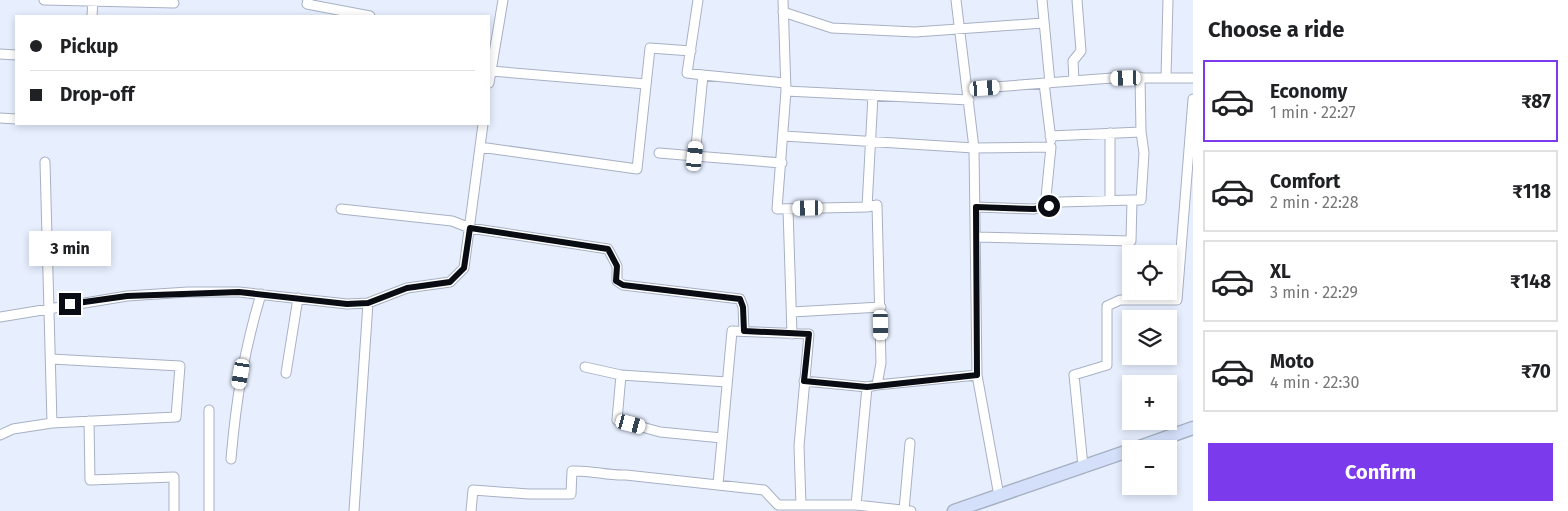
<!DOCTYPE html>
<html lang="en">
<head>
<meta charset="utf-8">
<style>
	:root { --surface:#fff; --page:#f2f2f2; --text:#202124; --muted:#757577; --line:#e0e0e0; --accent:#7c3aed }
	body { margin:0; font-family:"Fira Sans",sans-serif; background:var(--page); color:var(--text); height:100vh; display:flex; flex-direction:column; font-size:19px; white-space:nowrap }
	* { box-sizing:border-box; margin:0 }
	p { font-size:16px; color:var(--muted) }
	.icon { flex:none; width:28px; height:28px; fill:none; stroke:currentColor; stroke-width:2; stroke-linecap:round; stroke-linejoin:round }
	.map { position:relative; flex:1; overflow:hidden }
	.side { display:flex; flex-direction:column; background:var(--surface); width:375px }
	.side>* { flex:none }
	.guide { position:absolute; left:15px; top:15px; width:475px; height:110px; border-radius:0px; box-shadow:0 2px 8px #0003; display:grid; align-content:center; height:110px; padding:0 15px; background:var(--surface) }
	.tools { position:absolute; left:1122px; top:245px; display:grid; gap:10px }
	.tools a { display:grid; place-items:center; width:55px; height:55px; border-radius:0px; background:var(--surface); box-shadow:0 2px 8px #0003; font-size:25px }
	.end { position:absolute; width:22px; height:22px; margin:-11px; border:6px solid #090c13; background:#fff; box-shadow:0 0 0 2px #fff }
	.from { border-radius:50% }
	.bubble { position:absolute; height:35px; border-radius:0px; background:var(--surface); box-shadow:0 2px 8px #0003; font-size:16px; font-weight:700; line-height:35px; text-align:center }
	.car { position:absolute; width:15px; height:30px; margin:-15px -8px; border-radius:6px; box-shadow:0 0 4px 1px #0007; background:linear-gradient(#fff 24%,#345 0 40%,#fff 0 76%,#345 0 86%,#fff 0) }
	.guide b { display:flex; align-items:center; gap:18px; height:48px; font-size:19px }
	.guide b+b { border-top:1px solid var(--line) }
	.guide i { width:12px; height:12px; background:var(--text) }
	ul { padding:0; list-style:none }
	li { display:flex; align-items:center; gap:15px; height:82px; margin:0 10px 8px; padding:0 5px; border:2px solid var(--line); border-radius:0px }
	li div { flex:1 }
	li b { display:block; font-size:19px }
	li em { font-style:normal; font-weight:700 }
	li.active { border-color:var(--accent) }
	li>.icon { width:45px; height:45px; stroke-width:1.5 }
	h2 { padding:0 15px; font-size:22px; line-height:60px }
	.cta { display:flex; gap:10px; margin-top:auto; padding:10px 15px }
	.cta a { flex:1; height:58px; border-radius:0px; background:var(--accent); color:#fff; font-size:20px; font-weight:700; line-height:58px; text-align:center }
	main { display:flex; flex:1; min-height:0 }
	.map>svg:first-child { display:block }
</style>
</head>
<body>
<main>
<div class="map">
<svg width="1193" height="511" viewBox="0 0 1193 511">
	<rect width="100%" height="100%" fill="#e7efff"/>
	<g fill="none" stroke-linecap="round" stroke-linejoin="round">
		<defs>
			<path id="street" d="M44,0L174,3
				M308,0L307,4L370,16
				M698,0L687,73L703,75L695,156L782,163
				M783,0L786,91L777,209L867,207L873,95
				M956,0L974,148L977,375L999,496
				M1042,0L1050,83
				M783,12L832,28L915,32L1043,23
				M92,16L93,0
				M0,54L16,55
				M491,71L646,84
				M703,75L785,83
				M1166,77L1168,0
				M1074,81L1073,61L1081,51L1077,0
				M489,83L503,0
				M1044,83L1051,140
				M968,89L1112,78H1193
				M786,91L969,100
				M0,118L16,119
				M1110,133V200
				M784,136L974,148L1051,147L1045,207
				M1050,136L1141,132
				M480,147L637,169L650,48L691,51
				M659,153L695,156
				M45,162L52,423L176,417L180,366L51,359
				M976,207L1034,209L1060,202L1132,200
				M341,209L452,221L470,228L608,249L617,266V281L623,285L740,299L743,307L744,331
				M788,209L792,334
				M976,237L1131,241L1132,200H1141L1144,153L1141,132L1140,77
				M792,312L881,307
				M0,317L127,296L188,292H239L347,304L368,303L407,288L450,282L464,268L483,124
				M585,367L621,375L617,420L660,432L722,438
				M286,373L298,298
				M621,375L727,382
				M804,381L867,387
				M877,385L977,375
				M209,410V511
				M89,421L90,480L174,477V511
				M0,435L13,429L52,423
				M231,459C236,400 244,351 261,294
				M1083,466L1074,375L1107,365V306L1120,300H1177L1193,99
				M718,484L732,331L809,334L799,446L801,505
				M856,505L867,387L877,385L881,363L877,205L867,207
				M904,510L910,443
				M354,511L368,303
				M471,511L473,490L529,494H571L572,471C591,470 608,476 626,475L764,490L778,505H856L911,511"/>
			<path id="secondary" d="M1134,449L1193,428
				M954,511L1131,450"/>
		</defs>
		<use href="#street" stroke="#a7b1c3" stroke-width="11"/>
		<use href="#secondary" stroke="#a7b1c3" stroke-width="15"/>
		<use href="#street" stroke="#fff" stroke-width="9"/>
		<use href="#secondary" stroke="#d4e0fa" stroke-width="12"/>
	</g>
	<g fill="none" stroke-linecap="round" stroke-linejoin="round">
		<path stroke="#090c13" stroke-width="6" d="M70,304L127,296L239,292L347,304L368,303L407,288L450,282L464,268L470,228L608,249L617,266L616,281L623,285L740,299L743,307L744,331L809,334L804,381L867,387L977,375L976,207L1034,209L1049,206"/>
	</g>
</svg>
<div class="tools">
<a><svg class="icon" aria-label="locate" viewBox="0 0 24 24"><circle cx="12" cy="12" r="6"/><path d="M12 2v4M12 18v4M2 12h4M18 12h4"/></svg></a>
<a><svg class="icon" aria-label="layers" viewBox="0 0 24 24"><path d="M12 4l9 5-9 5-9-5zM3 14l9 5 9-5"/></svg></a>
<a>+</a>
<a>−</a>
</div>
<i class="end from" style="left:1049px;top:206px"></i>
<i class="end" style="left:70px;top:304px"></i>
<div class="bubble" style="left:29px;top:231px;width:82px">3 min</div>
<i class="car" style="left:1126px;top:78px;rotate:268deg"></i>
<i class="car" style="left:985px;top:88px;rotate:86deg"></i>
<i class="car" style="left:695px;top:156px;rotate:6deg"></i>
<i class="car" style="left:808px;top:208px;rotate:269deg"></i>
<i class="car" style="left:881px;top:325px;rotate:179deg"></i>
<i class="car" style="left:241px;top:374px;rotate:190deg"></i>
<i class="car" style="left:631px;top:424px;rotate:105deg"></i>
<div class="guide">
<b><i class="from"></i>Pickup</b>
<b><i></i>Drop-off</b>
</div>
</div>
<section class="side">
<h2>Choose a ride</h2>
<ul>
<li class="active"><svg class="icon" aria-label="car" viewBox="0 0 24 24"><path d="M5 17H2v-5l4-1 3-4h7l3 4 3 1v5h-3M9 17h6M6 11h13"/><circle cx="7" cy="17" r="2"/><circle cx="17" cy="17" r="2"/></svg><div><b>Economy</b><p>1 min · 22:27</p></div><em>₹87</em></li>
<li><svg class="icon" aria-label="car" viewBox="0 0 24 24"><path d="M5 17H2v-5l4-1 3-4h7l3 4 3 1v5h-3M9 17h6M6 11h13"/><circle cx="7" cy="17" r="2"/><circle cx="17" cy="17" r="2"/></svg><div><b>Comfort</b><p>2 min · 22:28</p></div><em>₹118</em></li>
<li><svg class="icon" aria-label="car" viewBox="0 0 24 24"><path d="M5 17H2v-5l4-1 3-4h7l3 4 3 1v5h-3M9 17h6M6 11h13"/><circle cx="7" cy="17" r="2"/><circle cx="17" cy="17" r="2"/></svg><div><b>XL</b><p>3 min · 22:29</p></div><em>₹148</em></li>
<li><svg class="icon" aria-label="car" viewBox="0 0 24 24"><path d="M5 17H2v-5l4-1 3-4h7l3 4 3 1v5h-3M9 17h6M6 11h13"/><circle cx="7" cy="17" r="2"/><circle cx="17" cy="17" r="2"/></svg><div><b>Moto</b><p>4 min · 22:30</p></div><em>₹70</em></li>
</ul>
<div class="cta"><a>Confirm</a></div>
</section>
</main>
</body>
</html>
